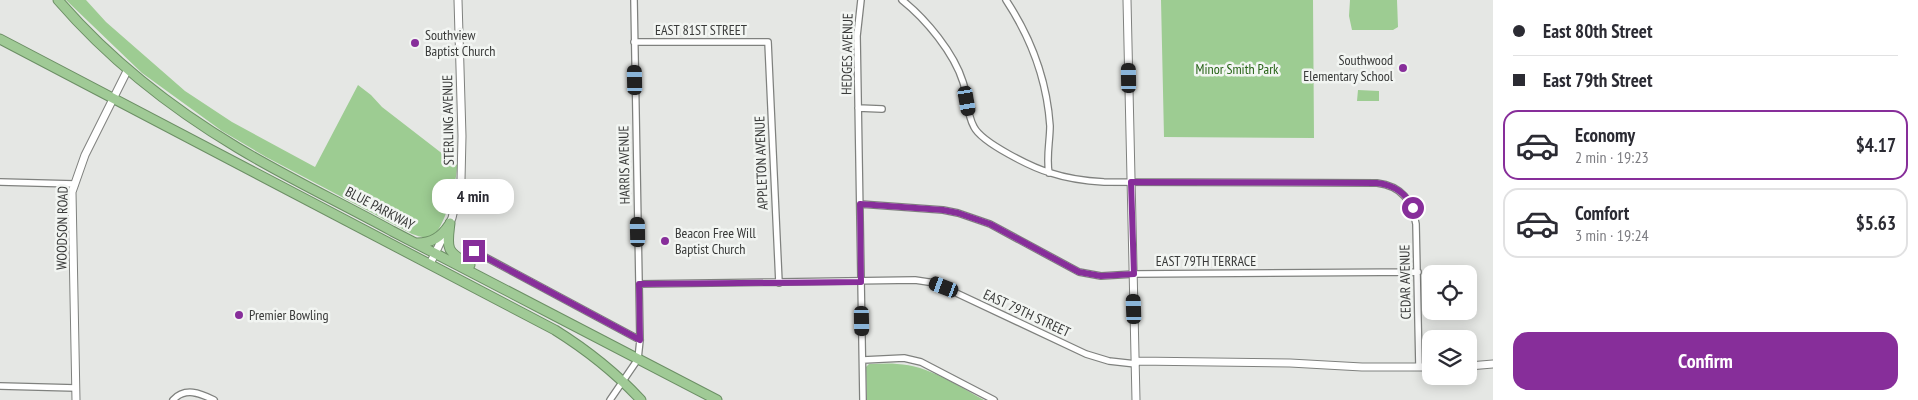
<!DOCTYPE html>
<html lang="en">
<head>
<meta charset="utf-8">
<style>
	:root { --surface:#fff; --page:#f2f2f3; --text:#2b2b33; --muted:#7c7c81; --line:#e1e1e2; --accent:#872e9a }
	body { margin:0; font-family:"PT Sans Narrow",sans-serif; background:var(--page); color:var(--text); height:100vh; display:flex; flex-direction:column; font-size:19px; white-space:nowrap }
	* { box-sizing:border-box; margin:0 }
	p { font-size:16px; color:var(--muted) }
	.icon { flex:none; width:28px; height:28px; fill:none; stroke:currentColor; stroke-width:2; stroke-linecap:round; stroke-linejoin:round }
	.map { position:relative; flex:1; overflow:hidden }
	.details { display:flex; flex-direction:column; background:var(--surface); width:425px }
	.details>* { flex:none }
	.guide { display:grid; align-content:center; height:110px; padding:0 20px; background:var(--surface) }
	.tools { position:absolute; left:1422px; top:265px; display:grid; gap:10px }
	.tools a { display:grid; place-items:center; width:55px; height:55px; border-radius:10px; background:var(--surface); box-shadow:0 2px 12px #0003; font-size:25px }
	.end { position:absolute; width:22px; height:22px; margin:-11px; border:6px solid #872e9a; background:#fff; box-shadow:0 0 0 2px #fff }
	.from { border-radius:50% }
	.bubble { position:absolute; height:35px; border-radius:15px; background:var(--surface); box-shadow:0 2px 12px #0003; font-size:16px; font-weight:700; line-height:35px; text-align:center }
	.car { position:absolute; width:15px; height:30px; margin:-15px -8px; border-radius:6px; box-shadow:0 0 4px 1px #0007; background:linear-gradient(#222 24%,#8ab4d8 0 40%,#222 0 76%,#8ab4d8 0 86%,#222 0) }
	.guide b { display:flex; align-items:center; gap:18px; height:48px; font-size:19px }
	.guide b+b { border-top:1px solid var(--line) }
	.guide i { width:12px; height:12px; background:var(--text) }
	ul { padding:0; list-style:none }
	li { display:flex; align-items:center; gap:15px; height:70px; margin:0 10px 8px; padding:0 10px; border:2px solid var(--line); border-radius:15px }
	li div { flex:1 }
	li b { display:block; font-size:19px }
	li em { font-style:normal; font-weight:700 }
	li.on { border-color:var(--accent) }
	li>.icon { width:45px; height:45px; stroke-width:1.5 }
	.action { display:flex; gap:10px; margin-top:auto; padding:10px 20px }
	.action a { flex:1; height:58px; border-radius:15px; background:var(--accent); color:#fff; font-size:20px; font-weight:700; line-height:58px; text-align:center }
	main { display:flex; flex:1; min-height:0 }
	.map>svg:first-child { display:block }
</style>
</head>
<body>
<main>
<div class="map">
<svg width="1493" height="400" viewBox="0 0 1493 400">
	<rect width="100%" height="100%" fill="#e5e7e4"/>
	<path fill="#9dcc92" d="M66,0H86L106,22L185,91L232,122L315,167L358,85L371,95L382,107L457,165C458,178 444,231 432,236C425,239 418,236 412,234L266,157L222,131L142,73Z
		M1161,0H1313L1314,138L1164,137Z
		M1350,0H1397L1398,27L1393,30H1352L1349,16Z
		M1358,90L1379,91V101H1357Z
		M869,364C878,364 888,363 897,364C928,365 958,386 984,400H867L866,367Z"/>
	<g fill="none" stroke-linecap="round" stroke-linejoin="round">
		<defs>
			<path id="minor" d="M861,0L857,36L863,400
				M902,0C926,19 954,53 963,82C968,97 966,113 974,127C982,143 1033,168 1051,173C1069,179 1086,181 1104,182L1377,183C1402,186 1412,201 1416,224L1419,367
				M1006,0C1031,38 1047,81 1050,126C1050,141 1046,158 1049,173
				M634,42H768
				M768,42L779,283
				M858,108L882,109
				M0,182L75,184
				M860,204L943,210L958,213L990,224L1079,272L1101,276L1134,274L1418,272
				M474,251L640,340
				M639,284L915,280L935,283L1086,354L1109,361L1136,364
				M863,360L904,358L921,362L994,400
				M0,386L76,388
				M173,400C185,387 200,393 214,400
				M610,400L638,359L640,340L634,0"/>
			<path id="tertiary" d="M1127,0L1136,400
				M430,264L452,218L461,180L462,136L458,0
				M1136,361L1290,363L1362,367H1431
				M1469,366L1493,364
				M76,400L72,192L85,155L128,69"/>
			<path id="trunk" d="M58,0C109,59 171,108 238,148C288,178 341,203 392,231C500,288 609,343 717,400
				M0,39L555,330C587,350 615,372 641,400
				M450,223C447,248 445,251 470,265
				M417,243C432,243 441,237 449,225"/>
		</defs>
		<use href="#minor" stroke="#7f817e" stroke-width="8"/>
		<use href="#tertiary" stroke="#7f817e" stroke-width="9"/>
		<use href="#trunk" stroke="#6c8f65" stroke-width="11"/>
		<use href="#minor" stroke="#fff" stroke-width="5.5"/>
		<use href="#tertiary" stroke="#fff" stroke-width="7"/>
		<use href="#trunk" stroke="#a0ca96" stroke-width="9"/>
	</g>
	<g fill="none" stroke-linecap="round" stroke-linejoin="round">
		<path stroke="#872e9a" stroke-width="6" d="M474,251L640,340L639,284L861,282L860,204L943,210L958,213L990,224L1079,272L1101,276L1134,274L1131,182L1377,183C1394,185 1406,193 1413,208"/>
	</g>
	<g fill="#872e9a" stroke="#f2f5f2" stroke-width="2">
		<circle cx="415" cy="43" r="5"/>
		<circle cx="1403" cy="68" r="5"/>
		<circle cx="665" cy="241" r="5"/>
		<circle cx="239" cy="315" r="5"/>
	</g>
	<g text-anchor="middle" stroke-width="5" stroke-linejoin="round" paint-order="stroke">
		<g font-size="14" fill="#393a39" stroke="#f2f5f2">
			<text x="701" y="35">EAST 81ST STREET</text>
			<text transform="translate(847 54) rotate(-89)" y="5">HEDGES AVENUE</text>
			<text transform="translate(448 120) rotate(-91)" y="5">STERLING AVENUE</text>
			<text transform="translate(761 163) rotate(-92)" y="5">APPLETON AVENUE</text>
			<text transform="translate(624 165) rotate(-91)" y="5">HARRIS AVENUE</text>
			<text transform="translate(380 208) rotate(28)" y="5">BLUE PARKWAY</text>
			<text transform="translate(62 228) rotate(-89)" y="5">WOODSON ROAD</text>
			<text x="1206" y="266">EAST 79TH TERRACE</text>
			<text transform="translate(1405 282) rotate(-91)" y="5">CEDAR AVENUE</text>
			<text transform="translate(1027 313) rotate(25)" y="5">EAST 79TH STREET</text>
		</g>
		<g font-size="14" fill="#393a39" stroke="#f2f5f2" text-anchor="start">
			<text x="425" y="40">Southview<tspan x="425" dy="16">Baptist Church</tspan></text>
			<text x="1393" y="65" text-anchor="end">Southwood<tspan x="1393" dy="16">Elementary School</tspan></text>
			<text x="675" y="238">Beacon Free Will<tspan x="675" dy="16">Baptist Church</tspan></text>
			<text x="249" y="320">Premier Bowling</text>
		</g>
		<g font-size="14" fill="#276417" stroke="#f2f5f2">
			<text x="1237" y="74">Minor Smith Park</text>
		</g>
	</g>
</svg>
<div class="tools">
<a><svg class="icon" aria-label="locate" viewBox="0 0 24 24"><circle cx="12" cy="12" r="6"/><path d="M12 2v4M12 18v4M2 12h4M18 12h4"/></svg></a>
<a><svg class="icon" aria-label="layers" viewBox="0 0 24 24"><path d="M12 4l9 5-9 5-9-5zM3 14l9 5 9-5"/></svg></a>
</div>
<i class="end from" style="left:1413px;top:208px"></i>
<i class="end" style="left:474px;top:251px"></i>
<div class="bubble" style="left:432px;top:179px;width:82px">4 min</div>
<i class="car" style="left:1129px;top:78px;rotate:359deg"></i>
<i class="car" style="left:635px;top:80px;rotate:359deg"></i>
<i class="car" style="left:967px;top:101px;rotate:170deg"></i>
<i class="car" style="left:638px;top:232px;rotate:359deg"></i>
<i class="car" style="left:944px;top:287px;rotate:291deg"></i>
<i class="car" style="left:1134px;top:309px;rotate:358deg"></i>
<i class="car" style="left:862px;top:321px;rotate:179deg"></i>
</div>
<section class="details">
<div class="guide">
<b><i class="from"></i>East 80th Street</b>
<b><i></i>East 79th Street</b>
</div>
<ul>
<li class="on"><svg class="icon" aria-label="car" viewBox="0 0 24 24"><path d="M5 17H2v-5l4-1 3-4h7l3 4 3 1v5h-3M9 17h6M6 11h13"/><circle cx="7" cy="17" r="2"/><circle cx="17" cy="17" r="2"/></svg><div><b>Economy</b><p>2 min · 19:23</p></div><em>$4.17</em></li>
<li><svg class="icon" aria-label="car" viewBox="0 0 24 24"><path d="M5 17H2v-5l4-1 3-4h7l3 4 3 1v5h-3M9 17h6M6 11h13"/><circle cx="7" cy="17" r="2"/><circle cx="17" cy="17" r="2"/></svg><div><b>Comfort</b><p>3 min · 19:24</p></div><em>$5.63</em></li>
</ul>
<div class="action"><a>Confirm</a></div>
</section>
</main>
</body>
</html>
